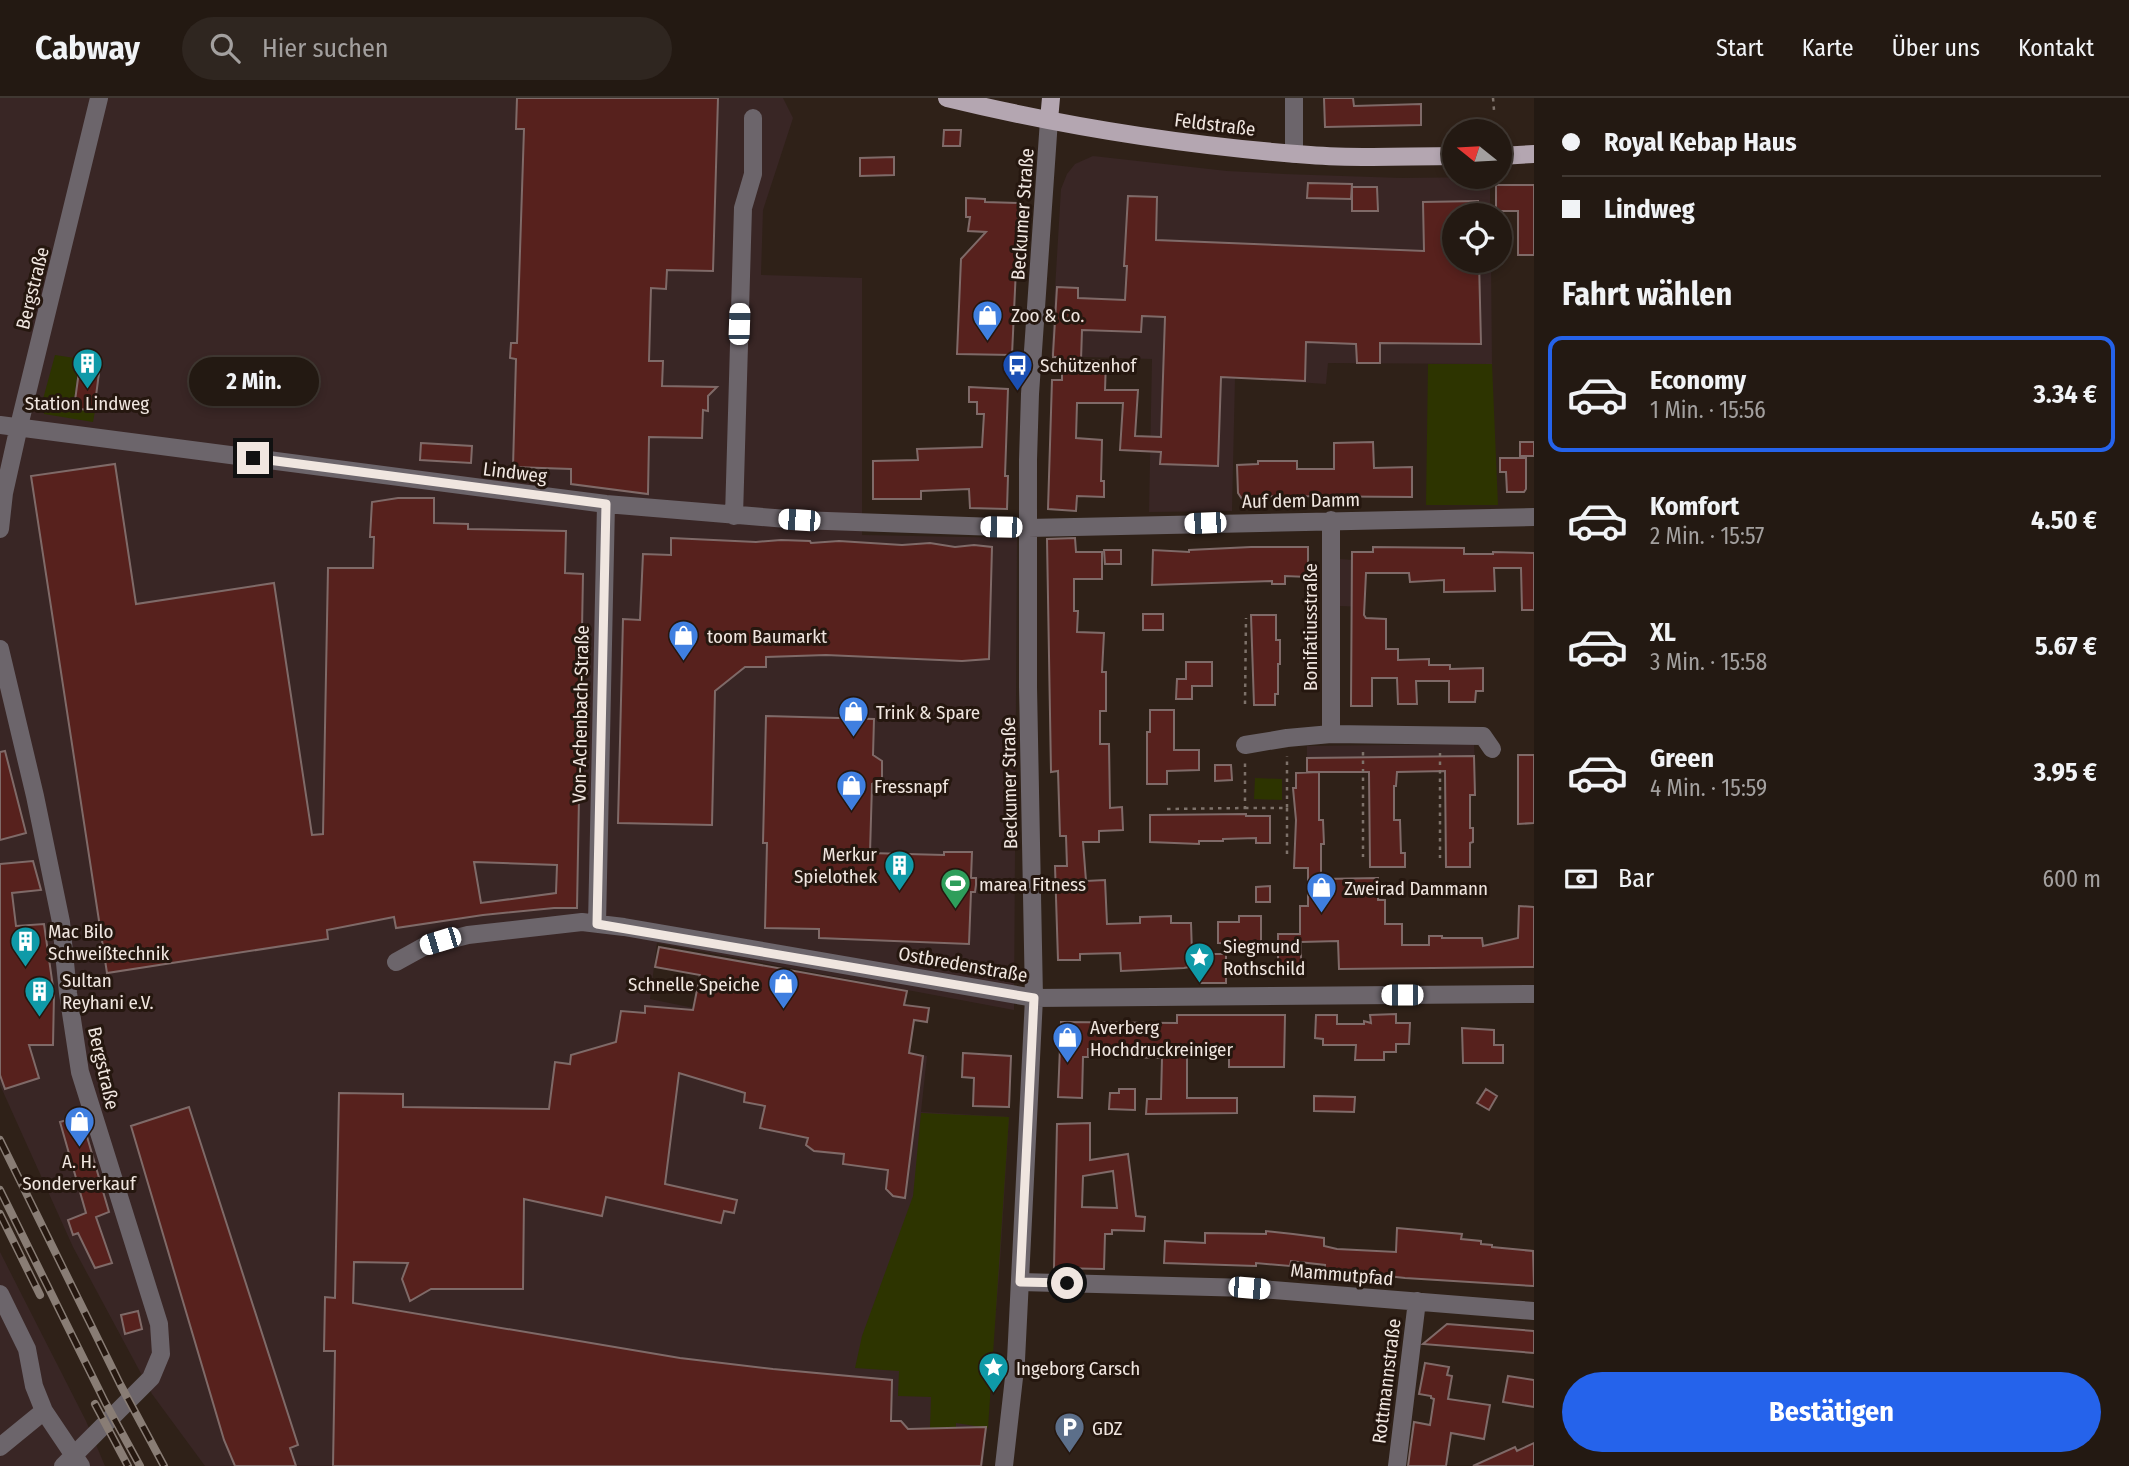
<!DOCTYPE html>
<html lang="de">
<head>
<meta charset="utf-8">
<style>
	:root { --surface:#231912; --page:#2f2620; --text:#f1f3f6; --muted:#a3a09f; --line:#403832; --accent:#2563eb }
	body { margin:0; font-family:"Fira Sans Condensed",sans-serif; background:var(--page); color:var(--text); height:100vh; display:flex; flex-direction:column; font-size:26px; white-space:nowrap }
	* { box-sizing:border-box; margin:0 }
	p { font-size:23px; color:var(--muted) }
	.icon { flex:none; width:38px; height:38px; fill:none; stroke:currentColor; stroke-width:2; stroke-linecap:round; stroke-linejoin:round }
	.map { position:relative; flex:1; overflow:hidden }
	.drawer { display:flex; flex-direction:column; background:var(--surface); width:595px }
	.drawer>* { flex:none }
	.banner { display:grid; align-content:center; height:154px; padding:0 28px; background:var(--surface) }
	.needle { width:46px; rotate:288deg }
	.fabs { position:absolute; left:1442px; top:21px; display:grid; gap:14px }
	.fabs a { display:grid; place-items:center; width:70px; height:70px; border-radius:50%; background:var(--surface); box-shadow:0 4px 10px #0003,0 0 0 2px var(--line); font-size:35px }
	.end { position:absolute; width:32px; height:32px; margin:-16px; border:9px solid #f0e6e0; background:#111; box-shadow:0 0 0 4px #111 }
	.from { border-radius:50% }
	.bubble { position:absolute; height:49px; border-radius:24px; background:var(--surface); box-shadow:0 4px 10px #0003,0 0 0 2px var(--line); font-size:23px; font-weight:700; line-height:49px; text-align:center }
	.car { position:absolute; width:21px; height:42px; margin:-21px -10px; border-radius:9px; box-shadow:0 0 5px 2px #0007; background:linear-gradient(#fff 24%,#345 0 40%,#fff 0 76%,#345 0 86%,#fff 0) }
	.banner b { display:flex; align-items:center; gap:24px; height:66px; font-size:26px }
	.banner b+b { border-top:2px solid var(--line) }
	.banner i { width:18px; height:18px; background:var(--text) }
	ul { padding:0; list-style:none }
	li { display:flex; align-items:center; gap:21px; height:116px; margin:0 14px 10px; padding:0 14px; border:4px solid transparent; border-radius:14px }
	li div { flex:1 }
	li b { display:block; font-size:26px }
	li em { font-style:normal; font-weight:700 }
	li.on { border-color:var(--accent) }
	li>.icon { width:63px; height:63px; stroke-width:1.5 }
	h2 { padding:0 28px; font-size:32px; line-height:84px }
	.pay { display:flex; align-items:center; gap:18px; height:77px; padding:0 28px; font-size:26px }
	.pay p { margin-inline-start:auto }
	.primary-button { display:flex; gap:14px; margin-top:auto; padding:14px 28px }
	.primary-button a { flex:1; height:80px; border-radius:42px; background:var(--accent); color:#fff; font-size:28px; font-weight:700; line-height:80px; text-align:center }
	header { display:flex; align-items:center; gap:42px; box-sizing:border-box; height:98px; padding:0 35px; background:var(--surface); border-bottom:2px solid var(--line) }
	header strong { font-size:33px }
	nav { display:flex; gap:38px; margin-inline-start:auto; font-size:24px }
	.search { width:490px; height:63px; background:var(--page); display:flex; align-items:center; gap:18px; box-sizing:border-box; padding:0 24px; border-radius:38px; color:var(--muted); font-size:26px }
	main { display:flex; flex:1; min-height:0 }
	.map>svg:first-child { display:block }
</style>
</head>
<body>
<header>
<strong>Cabway</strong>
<div class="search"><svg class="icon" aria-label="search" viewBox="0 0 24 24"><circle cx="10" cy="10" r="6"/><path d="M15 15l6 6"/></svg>Hier suchen</div>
<nav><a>Start</a><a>Karte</a><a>Über uns</a><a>Kontakt</a></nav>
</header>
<main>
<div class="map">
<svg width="1534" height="1368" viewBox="0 0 1534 1368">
	<rect width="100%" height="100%" fill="#2f2118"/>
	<path fill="#392625" d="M0,0H783L793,20L763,112L761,177L862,180V437L1017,440L1014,912L657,845L650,901L927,958L921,1014L1009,1019L1000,1164L983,1368H205L152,1296L73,1149L0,987Z
		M1093,58L1227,73L1284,76L1401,80L1490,79V117H1454V163H1491L1492,266L1328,265L1326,286L1235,280L1232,413L1149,414L1152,261L1051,258L1061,91L1067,76L1075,66Z
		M1340,461L1366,463L1365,509L1340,508Z
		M1474,646L1475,672L1307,674V648Z
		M0,1154L86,1323L105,1368H0Z"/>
	<path fill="#2d3400" d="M55,257L101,264L99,275L78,272L73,310L95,313L93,324L44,316L43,301Z
		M1428,266H1492L1498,407H1426Z
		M1255,680L1282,681V702L1254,701Z
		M921,1015L1009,1019L988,1330L956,1325V1330H930L931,1299L898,1298L899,1273L855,1270L862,1238L913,1098Z"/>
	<path fill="#57211d" stroke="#7f6a68" stroke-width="2" fill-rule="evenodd" d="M517,0H718L713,173L667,172L666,191L651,190L649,263H663L662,288L717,289L708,298V313L703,312L702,340L649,339L648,396L571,386V371L513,369L516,261L510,260L511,245H517L524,31H516Z
		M1324,0H1353L1354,8L1421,6V27L1325,29Z
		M944,32H961L960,48H943Z
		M894,59V77L860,78V60Z
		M1308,85L1352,86L1351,101L1307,100Z
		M1496,87H1534V157H1518V113H1496Z
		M1352,89H1377L1378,113H1352Z
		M1128,98L1157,99L1156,142L1424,153L1423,104L1478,103V117H1454V163H1479L1481,246L1380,245V265H1357L1356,246L1306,244L1305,283L1221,279L1218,368L1160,366L1161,354L1120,352L1123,305H1077L1076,340L1102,342L1101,383H1104V399L1077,398L1076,413L1048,411L1052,282H1062V259H1053V256L1057,189L1078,190V200L1125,202L1127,168H1124ZM1142,218L1165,219L1161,339L1135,338L1138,292H1105L1106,263L1081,262L1082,232L1141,234Z
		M966,100L985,101V104L1019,105L1012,257L957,256L961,161L986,134L968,133L970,119H966Z
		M79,273L99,275L94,313L74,310Z
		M969,289L1008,291L1005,378H1008L1007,411L970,410L969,391L921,393V401H873V363L918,362L917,351L982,349L984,316H977V304H969Z
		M1373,344L1374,370L1412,369V399L1276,398L1242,401L1238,395L1237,367L1258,366V363H1297V371H1334V345Z
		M1520,344H1534V358H1520Z
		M421,345L472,348L471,365L420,362Z
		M1500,360H1526V391L1524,394H1507L1506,374H1500Z
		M115,366L136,506L274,485L312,737L323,736L328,470H373L374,439H370L372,404L398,400H434V425L468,426V431L566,433L565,475L583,476L577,810H554L483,817L396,830L394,819L327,832L328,841L107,875L31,378ZM474,764L557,767L556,795L481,805Z
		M671,440L756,444L781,442L810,443L811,445L839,443L902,447L930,445L955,449L974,447L992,449L989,561L962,563L826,557L766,559V569H745L715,593L712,727L618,725L623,521L640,522L643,456L671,457Z
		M1075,440L1076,454H1102V481H1074V513H1078L1077,534L1104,535L1102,574H1106V613H1100V646H1109L1110,710L1122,709L1123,732L1099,733V744H1083L1086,783L1105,782L1107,826L1140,825V819L1171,818V825H1191L1192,856H1226V885H1201L1200,867L1184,870L1121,873L1120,855L1080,856V862H1058L1055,768H1067L1066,738H1060L1058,673L1051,674L1047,441Z
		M1251,449H1308V479L1285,478V486H1272V483L1152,487L1153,452L1189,454V452Z
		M1373,449L1464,450V456H1493V454L1534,455V512H1522L1521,470H1494L1495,493L1444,494V482L1410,484L1409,475H1366L1364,517L1366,520L1386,521V551H1398V562L1429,561V567H1450V571L1483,570V593H1476L1475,604H1449V583H1416L1417,606H1398L1397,580H1372V608H1351L1352,454H1373Z
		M1104,452H1121V466H1105Z
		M1143,516H1163V532H1143Z
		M1251,517H1276V542H1280V566H1278V596H1275V607H1254Z
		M1186,564H1212V588H1192V601H1176L1177,581H1186Z
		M1150,612H1174V652H1199V672L1167,673V686H1147V634H1150Z
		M766,618L874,621L873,657L882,663V681L872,686L870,755L944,757V754H972L971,780H976V787L975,794H971L969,846L819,840V831L765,830L767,745H763Z
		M5,653L26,735L0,742V654Z
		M1518,657H1534V725L1518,726Z
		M1474,658L1475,697H1470V730H1473V744L1470,745V769H1446L1445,673L1397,674L1396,688H1394V722H1400L1401,755H1405V769H1370L1369,674H1307V660Z
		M1215,667H1231L1232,682L1215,683Z
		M1319,674V722H1323L1324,746H1321V781L1378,780V802H1385V826H1402V847H1429V838H1442V840H1482L1483,848L1518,840L1519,808L1534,809V869L1339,871L1338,843L1301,844V871L1278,870V836H1300V808H1308V770H1294L1296,722L1293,690H1296V675Z
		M1246,716V718H1270V745H1256V740L1223,741V743H1199V746L1150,744V717Z
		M33,763L41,792L12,795L16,828L44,826L54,896L53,947H29L39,980L5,991L0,977V766Z
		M1270,788V804H1256V789Z
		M1239,818H1261V846L1218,845V824H1239Z
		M659,849L907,893L904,907L929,910L927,924L914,922L909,955L923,958L905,1100L893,1098L886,1091L888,1072L843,1066L844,1056L814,1053L806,1047L808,1040L760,1030L765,1008L744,1004L745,995L679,975L665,1086L737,1102L734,1115L724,1113L721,1125L606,1099L602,1118L524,1101L523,1191H431L410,1203L402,1181L408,1165L354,1164L353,1205L680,1260L773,1271L892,1282L891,1323H901L908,1331L986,1329L981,1368H333L335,1253H324L325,1199L335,1200L339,995L403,996V1009L549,1011L555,964L570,966L571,957L616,944L621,913L645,915V908L693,912L700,877L655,869Z
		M1396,916V925H1410L1409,946H1396V954H1384V962H1355L1356,947H1323V941L1315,940L1316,917H1337V926H1364V923L1371,925L1370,917Z
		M1177,917H1285L1284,969H1229V950H1187V1000H1237V1015L1146,1016L1147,1001H1161L1162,960L1121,959V952L1088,951V959H1083L1082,1000L1058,999L1061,924L1177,925Z
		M1462,930L1494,932V947H1503V965H1463Z
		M963,955L1011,958L1009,1009L973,1008L974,980L962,979Z
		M1119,991H1135V1012L1109,1011L1110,995H1119Z
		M1486,991L1497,998L1489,1012L1477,1005Z
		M1314,998L1355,999L1354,1014L1314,1013Z
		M189,1009L298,1347L290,1350L296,1368H235L224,1342L131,1028Z
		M81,1018L109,1114L96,1119L112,1165L95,1170L78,1135L73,1137L68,1122L86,1115L60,1024Z
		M1090,1025V1062L1128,1056L1136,1118L1145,1119L1144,1133L1112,1132V1136H1105L1104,1171L1054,1170L1057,1026ZM1113,1073L1117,1110L1082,1109L1083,1078Z
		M1397,1130L1462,1136L1461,1141L1481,1143V1146L1492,1147V1149L1533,1153L1534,1188L1405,1180L1325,1171V1167L1291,1163L1290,1168L1256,1165V1168L1164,1165L1165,1143L1205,1145V1135L1266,1136V1133L1293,1136L1324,1140V1148L1337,1151L1396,1154Z
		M138,1213L142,1231L125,1236L121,1217Z
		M1447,1226L1534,1233V1255L1423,1246Z
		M1425,1265L1449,1269L1447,1277L1452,1278L1448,1301L1490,1307L1484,1341L1451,1335L1446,1368H1408L1414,1324L1430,1327L1434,1301L1431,1300V1298L1419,1296Z
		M1508,1278L1534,1282V1309L1503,1304Z
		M1534,1345V1368H1473L1515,1349L1517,1353Z"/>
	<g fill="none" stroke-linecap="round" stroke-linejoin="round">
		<path stroke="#7e726a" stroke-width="2.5" stroke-dasharray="3.5 5" stroke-linecap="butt" d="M1493,0L1494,12
			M1245,606L1246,520
			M1363,654V759
			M1440,655V760
			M1245,710H1287V658
			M1287,710V759
			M1167,711L1245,710V665"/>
		<path stroke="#6c656b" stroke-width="18" d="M1294,56V0
			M0,327L606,406L799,422L1028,430L1534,419
			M734,418L743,110L753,76V20
			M1331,422V636L1483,638L1492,651
			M0,431L4,395L19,328L99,0
			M0,551L35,698L61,824L68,895L80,974L159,1226L161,1256L151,1280L63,1368
			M1245,647L1287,640L1331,636
			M597,826L606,406
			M396,864L425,848L468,837L582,824L624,829L1034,900L1534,896
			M1020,1184L1249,1190L1534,1213
			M0,1196L27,1251L34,1288L44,1313L81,1368
			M0,1349L44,1313
			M1004,1368L1016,1262L1034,900L1028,589V362L1030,296L1049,22
			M1397,1368L1417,1203"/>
		<path stroke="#b4a6b1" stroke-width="18" d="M947,0C1066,29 1189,48 1310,57C1358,61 1407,58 1454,58
			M1049,22L1051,0
			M1500,58L1534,56"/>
		<defs>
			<path id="rail" d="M0,1042L120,1286L164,1368
				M0,1092L105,1304L140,1368
				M0,1116L40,1197
				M95,1306L128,1368"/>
		</defs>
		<use href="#rail" stroke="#897d75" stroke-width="8"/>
		<use href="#rail" stroke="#25170f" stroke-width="5" stroke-dasharray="16" stroke-linecap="butt"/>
	</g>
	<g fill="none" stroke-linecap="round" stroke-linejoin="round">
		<path stroke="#f0e6e0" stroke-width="9" d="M253,360L606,406L597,826L1034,900L1020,1184L1067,1185"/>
	</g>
	<defs>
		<symbol id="shop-pin" viewBox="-11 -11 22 30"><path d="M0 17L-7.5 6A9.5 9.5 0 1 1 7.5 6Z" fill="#3f7fe0" stroke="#25170f"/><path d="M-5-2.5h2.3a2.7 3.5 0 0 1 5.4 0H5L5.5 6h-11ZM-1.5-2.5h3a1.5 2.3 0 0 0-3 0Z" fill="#fff"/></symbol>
		<symbol id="building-pin" viewBox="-11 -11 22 30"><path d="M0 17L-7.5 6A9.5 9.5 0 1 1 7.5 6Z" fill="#0f9aa8" stroke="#25170f"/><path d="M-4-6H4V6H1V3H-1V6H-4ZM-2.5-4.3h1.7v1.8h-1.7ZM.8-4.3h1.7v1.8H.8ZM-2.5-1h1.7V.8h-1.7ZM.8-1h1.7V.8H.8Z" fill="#fff"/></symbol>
		<symbol id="bus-pin" viewBox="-11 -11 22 30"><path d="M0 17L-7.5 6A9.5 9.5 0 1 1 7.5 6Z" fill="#1a4fb4" stroke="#25170f"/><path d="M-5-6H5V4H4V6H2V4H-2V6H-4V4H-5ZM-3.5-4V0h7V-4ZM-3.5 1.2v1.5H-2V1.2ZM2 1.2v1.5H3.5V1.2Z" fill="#fff"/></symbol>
		<symbol id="stadium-pin" viewBox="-11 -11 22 30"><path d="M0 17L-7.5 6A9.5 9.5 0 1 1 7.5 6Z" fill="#2e9e5b" stroke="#25170f"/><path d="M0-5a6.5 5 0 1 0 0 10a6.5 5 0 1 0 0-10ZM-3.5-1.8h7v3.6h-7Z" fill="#fff"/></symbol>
		<symbol id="sight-pin" viewBox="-11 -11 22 30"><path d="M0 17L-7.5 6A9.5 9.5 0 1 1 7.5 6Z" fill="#0f9aa8" stroke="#25170f"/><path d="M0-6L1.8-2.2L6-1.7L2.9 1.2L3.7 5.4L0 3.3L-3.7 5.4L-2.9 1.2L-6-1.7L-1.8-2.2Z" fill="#fff"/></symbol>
		<symbol id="parking-pin" viewBox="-11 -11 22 30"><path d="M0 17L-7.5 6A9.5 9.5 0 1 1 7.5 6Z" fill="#5c6f8a" stroke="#25170f"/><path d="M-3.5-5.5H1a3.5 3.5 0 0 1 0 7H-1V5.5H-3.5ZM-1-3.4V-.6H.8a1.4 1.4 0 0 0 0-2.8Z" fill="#fff"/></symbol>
	</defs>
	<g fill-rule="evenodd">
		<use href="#shop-pin" x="970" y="200" width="35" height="47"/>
		<use href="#building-pin" x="70" y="248" width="35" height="47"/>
		<use href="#bus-pin" x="1000" y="250" width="35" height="47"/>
		<use href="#shop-pin" x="666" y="520" width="35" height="47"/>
		<use href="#shop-pin" x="836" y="596" width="35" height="47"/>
		<use href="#shop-pin" x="834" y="670" width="35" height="47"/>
		<use href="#building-pin" x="882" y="750" width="35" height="47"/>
		<use href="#stadium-pin" x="938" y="768" width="35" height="47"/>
		<use href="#shop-pin" x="1304" y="772" width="35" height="47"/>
		<use href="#building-pin" x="8" y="826" width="35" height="47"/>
		<use href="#sight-pin" x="1182" y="842" width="35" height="47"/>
		<use href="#shop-pin" x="766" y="868" width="35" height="47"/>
		<use href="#building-pin" x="22" y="876" width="35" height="47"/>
		<use href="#shop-pin" x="1050" y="922" width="35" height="47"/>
		<use href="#shop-pin" x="62" y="1006" width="35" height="47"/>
		<use href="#sight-pin" x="976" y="1252" width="35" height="47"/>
		<use href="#parking-pin" x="1052" y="1312" width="35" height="47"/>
	</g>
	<g text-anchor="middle" stroke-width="6" stroke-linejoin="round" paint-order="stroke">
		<g font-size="19" fill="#f0e6e0" stroke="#25170f">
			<text transform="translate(1215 26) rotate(7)" y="7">Feldstraße</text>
			<text transform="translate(1022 116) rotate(-86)" y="7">Beckumer Straße</text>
			<text transform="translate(32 190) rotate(-76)" y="7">Bergstraße</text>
			<text transform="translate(515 374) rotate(7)" y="7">Lindweg</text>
			<text transform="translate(1301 402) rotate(-1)" y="7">Auf dem Damm</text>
			<text transform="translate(1310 529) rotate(-90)" y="7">Bonifatiusstraße</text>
			<text transform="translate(580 616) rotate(-89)" y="7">Von-Achenbach-Straße</text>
			<text transform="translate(1009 685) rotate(-91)" y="7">Beckumer Straße</text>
			<text transform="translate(963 866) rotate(10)" y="7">Ostbredenstraße</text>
			<text transform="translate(104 970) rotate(77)" y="7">Bergstraße</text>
			<text transform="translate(1342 1176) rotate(5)" y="7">Mammutpfad</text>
			<text transform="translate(1386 1283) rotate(-83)" y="7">Rottmannstraße</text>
		</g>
		<g font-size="19" fill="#f0e6e0" stroke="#25170f" text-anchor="start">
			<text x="1011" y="224">Zoo &amp; Co.</text>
			<text x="1040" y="274">Schützenhof</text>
			<text x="87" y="312" text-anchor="middle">Station Lindweg</text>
			<text x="707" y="545">toom Baumarkt</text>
			<text x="876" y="621">Trink &amp; Spare</text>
			<text x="874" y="695">Fressnapf</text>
			<text x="877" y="763" text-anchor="end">Merkur<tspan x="877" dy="22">Spielothek</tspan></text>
			<text x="979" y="793">marea Fitness</text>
			<text x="1344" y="797">Zweirad Dammann</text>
			<text x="48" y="840">Mac Bilo<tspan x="48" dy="22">Schweißtechnik</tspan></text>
			<text x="1223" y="855">Siegmund<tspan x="1223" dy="22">Rothschild</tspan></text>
			<text x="62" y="889">Sultan<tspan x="62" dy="22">Reyhani e.V.</tspan></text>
			<text x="760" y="893" text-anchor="end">Schnelle Speiche</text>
			<text x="1090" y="936">Averberg<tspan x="1090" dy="22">Hochdruckreiniger</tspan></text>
			<text x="79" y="1070" text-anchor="middle">A. H.<tspan x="79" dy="22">Sonderverkauf</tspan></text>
			<text x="1016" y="1277">Ingeborg Carsch</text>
			<text x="1092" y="1337">GDZ</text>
		</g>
	</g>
</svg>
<div class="fabs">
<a><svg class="needle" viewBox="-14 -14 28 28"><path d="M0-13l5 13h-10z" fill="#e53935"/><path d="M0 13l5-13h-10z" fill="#a3a09f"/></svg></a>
<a><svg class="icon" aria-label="locate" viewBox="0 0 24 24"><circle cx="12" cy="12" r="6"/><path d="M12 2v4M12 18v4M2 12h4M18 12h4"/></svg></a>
</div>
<i class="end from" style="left:1067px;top:1185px"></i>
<i class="end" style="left:253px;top:360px"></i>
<div class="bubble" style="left:189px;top:259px;width:130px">2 Min.</div>
<i class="car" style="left:739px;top:226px;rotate:2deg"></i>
<i class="car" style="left:799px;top:422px;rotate:274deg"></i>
<i class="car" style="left:1205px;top:425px;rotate:268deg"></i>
<i class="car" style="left:1001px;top:429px;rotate:271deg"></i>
<i class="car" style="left:440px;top:843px;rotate:253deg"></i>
<i class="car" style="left:1402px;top:897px;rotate:270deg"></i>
<i class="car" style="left:1249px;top:1190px;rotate:95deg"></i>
</div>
<section class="drawer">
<div class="banner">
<b><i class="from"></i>Royal Kebap Haus</b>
<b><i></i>Lindweg</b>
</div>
<h2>Fahrt wählen</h2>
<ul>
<li class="on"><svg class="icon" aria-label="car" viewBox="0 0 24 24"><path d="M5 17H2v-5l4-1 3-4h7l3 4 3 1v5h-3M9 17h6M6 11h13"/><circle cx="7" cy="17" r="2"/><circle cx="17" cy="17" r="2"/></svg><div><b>Economy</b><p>1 Min. · 15:56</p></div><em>3.34 €</em></li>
<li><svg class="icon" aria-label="car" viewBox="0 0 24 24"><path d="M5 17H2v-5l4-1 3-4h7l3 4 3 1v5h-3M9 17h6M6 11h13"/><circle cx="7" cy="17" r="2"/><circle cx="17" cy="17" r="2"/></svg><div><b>Komfort</b><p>2 Min. · 15:57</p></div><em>4.50 €</em></li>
<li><svg class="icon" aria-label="car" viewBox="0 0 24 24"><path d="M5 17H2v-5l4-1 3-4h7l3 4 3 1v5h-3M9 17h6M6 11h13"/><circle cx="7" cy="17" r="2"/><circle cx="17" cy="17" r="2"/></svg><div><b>XL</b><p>3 Min. · 15:58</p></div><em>5.67 €</em></li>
<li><svg class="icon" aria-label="car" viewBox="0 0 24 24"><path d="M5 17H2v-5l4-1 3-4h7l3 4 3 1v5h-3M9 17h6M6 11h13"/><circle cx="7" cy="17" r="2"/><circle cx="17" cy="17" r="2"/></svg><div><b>Green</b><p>4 Min. · 15:59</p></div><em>3.95 €</em></li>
</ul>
<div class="pay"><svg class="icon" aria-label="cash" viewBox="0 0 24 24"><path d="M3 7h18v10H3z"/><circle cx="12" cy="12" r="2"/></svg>Bar<p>600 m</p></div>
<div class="primary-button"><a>Bestätigen</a></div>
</section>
</main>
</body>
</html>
